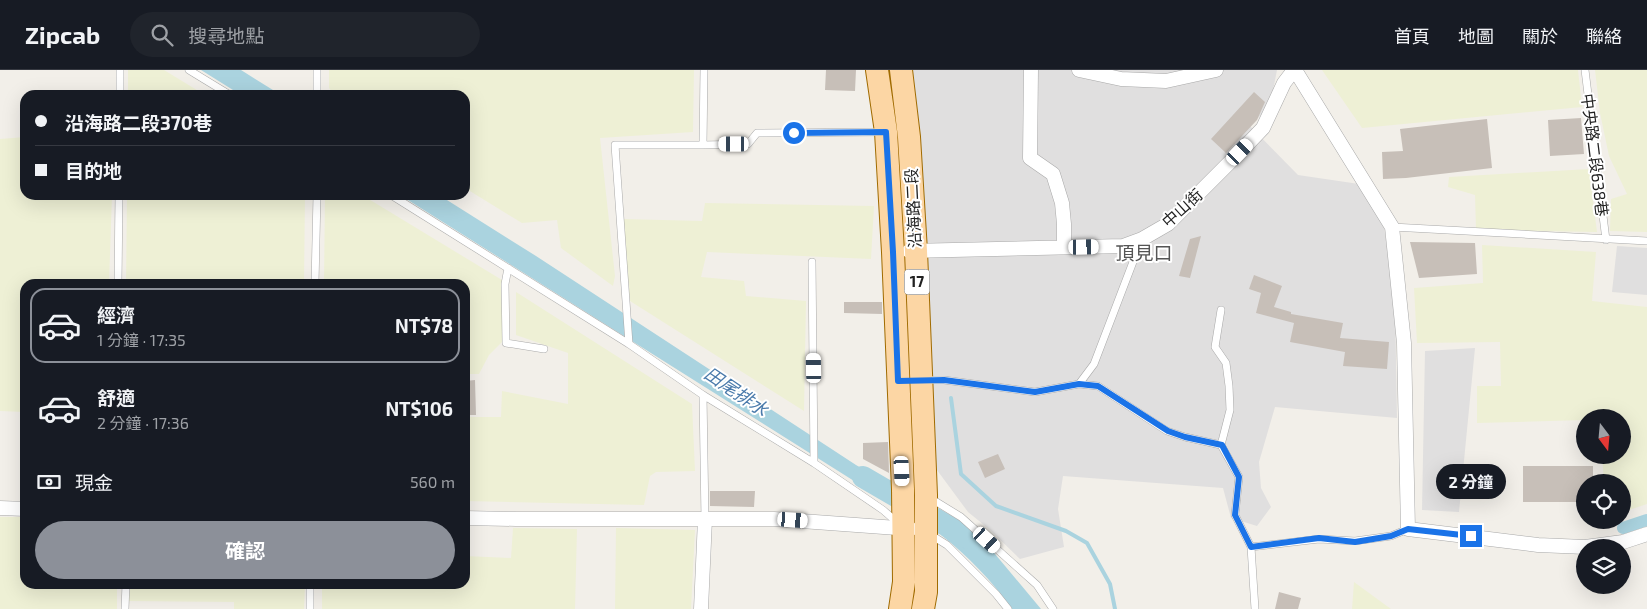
<!DOCTYPE html>
<html lang="zh-TW">
<head>
<meta charset="utf-8">
<style>
	:root { --surface:#171b24; --page:#20242c; --text:#f1f3f6; --muted:#9ea1a6; --line:#363941; --accent:#8c9099 }
	body { margin:0; font-family:"Exo 2","Noto Sans TC",sans-serif; background:var(--page); color:var(--text); height:100vh; display:flex; flex-direction:column; font-size:19px; white-space:nowrap }
	* { box-sizing:border-box; margin:0 }
	p { font-size:16px; color:var(--muted) }
	.icon { flex:none; width:28px; height:28px; fill:none; stroke:currentColor; stroke-width:2; stroke-linecap:round; stroke-linejoin:round }
	.map { position:relative; flex:1; overflow:hidden }
	.side { position:absolute; left:20px; top:209px; width:450px; height:310px; display:flex; flex-direction:column; background:var(--surface); border-radius:15px; box-shadow:0 5px 20px #0002 }
	.side>* { flex:none }
	.guide { position:absolute; left:20px; top:20px; width:450px; height:110px; border-radius:15px; box-shadow:0 5px 20px #0002; display:grid; align-content:center; height:110px; padding:0 15px; background:var(--surface) }
	.needle { width:32px; rotate:164deg }
	.buttons { position:absolute; left:1576px; top:339px; display:grid; gap:10px }
	.buttons a { display:grid; place-items:center; width:55px; height:55px; border-radius:50%; background:var(--surface); box-shadow:0 5px 20px #0002; font-size:25px }
	.end { position:absolute; width:22px; height:22px; margin:-11px; border:6px solid #1a73e8; background:#fff; box-shadow:0 0 0 2px #fff }
	.from { border-radius:50% }
	.bubble { position:absolute; height:35px; border-radius:18px; background:var(--surface); box-shadow:0 5px 20px #0002; font-size:16px; font-weight:700; line-height:35px; text-align:center }
	.car { position:absolute; width:15px; height:30px; margin:-15px -8px; border-radius:6px; box-shadow:0 0 4px 1px #0007; background:linear-gradient(#fff 24%,#345 0 40%,#fff 0 76%,#345 0 86%,#fff 0) }
	.guide b { display:flex; align-items:center; gap:18px; height:48px; font-size:19px }
	.guide b+b { border-top:1px solid var(--line) }
	.guide i { width:12px; height:12px; background:var(--text) }
	ul { padding:9px 0 0; list-style:none }
	li { display:flex; align-items:center; gap:15px; height:75px; margin:0 10px 8px; padding:0 5px; border:2px solid transparent; border-radius:15px }
	li div { flex:1 }
	li b { display:block; font-size:19px }
	li em { font-style:normal; font-weight:700 }
	li.current { border-color:var(--accent) }
	li>.icon { width:45px; height:45px; stroke-width:1.5 }
	.pay { display:flex; align-items:center; gap:12px; height:55px; padding:0 15px; font-size:19px }
	.pay p { margin-inline-start:auto }
	.cta { display:flex; gap:10px; margin-top:auto; padding:10px 15px }
	.cta a { flex:1; height:58px; border-radius:30px; background:var(--accent); color:#fff; font-size:20px; font-weight:700; line-height:58px; text-align:center }
	header { display:flex; align-items:center; gap:30px; box-sizing:border-box; height:70px; padding:0 25px; background:var(--surface); border-bottom:1px solid var(--line) }
	header strong { font-size:24px }
	nav { display:flex; gap:28px; margin-inline-start:auto; font-size:18px }
	.search { width:350px; height:45px; background:var(--page); display:flex; align-items:center; gap:12px; box-sizing:border-box; padding:0 18px; border-radius:28px; color:var(--muted); font-size:19px }
	.map>svg:first-child { display:block }
</style>
</head>
<body>
<header>
<strong>Zipcab</strong>
<div class="search"><svg class="icon" aria-label="search" viewBox="0 0 24 24"><circle cx="10" cy="10" r="6"/><path d="M15 15l6 6"/></svg>搜尋地點</div>
<nav><a>首頁</a><a>地圖</a><a>關於</a><a>聯絡</a></nav>
</header>
<div class="map">
<svg width="1647" height="539" viewBox="0 0 1647 539">
	<rect width="100%" height="100%" fill="#f2efe9"/>
	<path fill="#e0dfdf" d="M908,0H1277L1270,36L1250,56L1298,105L1359,114L1384,156L1395,232L1397,348L1275,337L1259,392L1261,418L1271,437L1257,456L1231,448L1223,418L1063,406L1058,439L1064,477L1020,489L989,459L968,442L934,396Z
		M1617,176L1647,178V225L1612,222Z
		M1475,278L1459,442L1422,440L1425,281Z"/>
	<path fill="#eef0d5" d="M128,0H164L205,25H128Z
		M329,0H694L693,62L600,68L615,206L613,216L561,178L557,150L522,153L465,118V25H335L329,18Z
		M1322,0H1578L1582,37L1362,58Z
		M1595,0H1647V162L1610,161L1611,129L1627,124L1609,86L1600,43Z
		M25,67V125H112L109,214H25V342L0,341V69Z
		M1589,99L1597,162L1476,160L1475,125L1448,117L1449,107Z
		M127,125H305L304,214H126Z
		M325,125H362L502,210V272L489,285L479,304H465V214H324Z
		M705,133L874,136L871,189L707,182L701,207L744,211L746,226L806,231L804,341L630,231L623,149L702,151Z
		M1482,175L1596,182L1592,231L1647,237V434L1623,442L1622,412H1604L1602,385H1622V348H1585V350L1477,353V316H1501L1500,272L1417,273L1414,218L1483,213Z
		M516,222L692,334L695,401L656,402L650,406L644,435L465,431V347H501L502,321L568,334V283L516,265Z
		M0,447H25V514H117V539H0Z
		M513,458L577,459L575,539H322V514H465V486L511,488Z
		M616,458L695,460L691,539H615Z
		M1354,512L1391,539H1352Z
		M130,514H305L304,539H234V532L129,531Z"/>
	<path fill="#aad3df" d="M201,0H241L281,25H241Z
		M400,125H439L536,186L856,395L889,414V433Z
		M941,443L965,455L985,472L1041,539H1012C992,511 968,486 941,465Z"/>
	<g fill="none" stroke-linecap="round" stroke-linejoin="round">
		<path stroke="#aad3df" stroke-width="4" d="M951,328L961,404L996,436L1066,461L1087,473L1110,514L1115,539"/>
		<path stroke="#aad3df" stroke-width="12" d="M1623,458L1647,450"/>
		<path stroke="#aad3df" stroke-width="22" d="M863,407L968,468"/>
	</g>
	<path fill="#c7bfb8" d="M826,0H856L855,21L825,20Z
		M1254,22L1265,32L1257,50L1226,83L1211,69Z
		M1581,48L1584,84L1550,86L1548,50Z
		M1487,49L1492,98L1406,108L1383,109L1382,82L1403,81L1400,59Z
		M1201,166L1190,208L1179,206L1190,169Z
		M1410,172L1475,173L1477,204L1419,208Z
		M1254,205L1282,216L1274,237L1291,242V244L1343,253L1340,268L1389,272L1387,299L1343,296L1345,282L1290,272L1294,253L1256,243L1261,223L1249,219Z
		M844,232H882V244L844,243Z
		M475,310L476,345H465V311Z
		M888,372L889,403L863,389V373Z
		M998,384L1005,399L985,408L978,392Z
		M1523,396H1593V412H1585V432H1523Z
		M710,421H755L754,437L710,436Z
		M1279,522L1301,528L1298,539H1275Z"/>
	<g fill="none" stroke-linecap="round" stroke-linejoin="round">
		<defs>
			<path id="service" d="M189,0L230,25
				M1585,0L1606,170
				M317,24V0
				M120,25V0
				M703,75L748,74L757,63L883,62
				M391,125L629,274L703,325L814,393L883,440L898,453
				M1392,157L1647,171
				M812,192L814,393
				M508,198L505,214L506,273L544,279
				M118,214L119,125
				M315,214L317,125
				M1221,240L1215,277L1226,293L1229,316L1230,340L1221,375
				M629,274L615,75H703L704,0
				M924,310H944L1035,322L1079,314L1098,316L1167,361L1185,367L1221,375L1239,407L1235,445L1251,477
				M1079,314L1094,294L1141,171
				M703,325L705,449
				M930,428L961,447L1037,515L1053,539
				M931,465L947,475L996,524L1008,539
				M125,539L126,514
				M310,539V514
				M1255,539L1251,477L1319,469L1355,471L1391,466L1408,459"/>
			<path id="minor" d="M1031,0L1030,88L1053,104L1062,133L1064,154V177
				M1079,0L1121,9L1166,11L1216,0
				M1295,0L1392,157L1404,273L1408,459L1538,475L1585,477L1623,472L1647,464
				M909,181L1123,176L1142,169L1168,154L1240,82L1263,58L1284,13L1294,0
				M0,438L25,439
				M465,448L516,449H774L911,459
				M701,539L705,449"/>
			<path id="primary" d="M877,0L886,62L893,182L903,419L904,512L900,539
				M901,0L909,67L916,181L926,425V522L923,539"/>
		</defs>
		<use href="#service" stroke="#a9a9a9" stroke-width="8"/>
		<use href="#minor" stroke="#a9a9a9" stroke-width="15"/>
		<use href="#primary" stroke="#a06b00" stroke-width="24"/>
		<use href="#service" stroke="#fff" stroke-width="7"/>
		<use href="#minor" stroke="#fff" stroke-width="14"/>
		<use href="#primary" stroke="#fcd6a4" stroke-width="22"/>
	</g>
	<g fill="none" stroke-linecap="round" stroke-linejoin="round">
		<path stroke="#1a73e8" stroke-width="6" d="M794,63L886,62L893,182L898,311L944,310L1035,322L1079,314L1098,316L1168,361L1185,367L1222,375L1239,407L1235,445L1251,477L1319,468L1355,472L1391,466L1408,459L1471,466"/>
	</g>
	<g text-anchor="middle" stroke-width="4" stroke-linejoin="round" paint-order="stroke">
		<rect fill="#fff" stroke="#646464" stroke-width="1" x="904.5" y="199.5" width="25" height="25" rx="4"/>
		<g font-size="15" font-weight="bold" fill="#222">
			<text x="917" y="217">17</text>
		</g>
		<g font-size="16" fill="#222" stroke="#fff">
			<text transform="translate(1595 85) rotate(83)" y="6">中央路二段638巷</text>
			<text transform="translate(913 138) rotate(-93)" y="6">沿海路二段</text>
			<text transform="translate(1182 138) rotate(-42)" y="6">中山街</text>
		</g>
		<g font-size="18" font-style="italic" fill="#4a7aab" stroke="#fff">
			<text transform="translate(736 322) rotate(34)" y="6">田尾排水</text>
		</g>
		<g font-size="19" fill="#555" stroke="#fff">
			<text x="1144" y="190">頂見口</text>
		</g>
	</g>
</svg>
<div class="buttons">
<a><svg class="needle" viewBox="-14 -14 28 28"><path d="M0-13l5 13h-10z" fill="#e53935"/><path d="M0 13l5-13h-10z" fill="#9ea1a6"/></svg></a>
<a><svg class="icon" aria-label="locate" viewBox="0 0 24 24"><circle cx="12" cy="12" r="6"/><path d="M12 2v4M12 18v4M2 12h4M18 12h4"/></svg></a>
<a><svg class="icon" aria-label="layers" viewBox="0 0 24 24"><path d="M12 4l9 5-9 5-9-5zM3 14l9 5 9-5"/></svg></a>
</div>
<i class="end from" style="left:794px;top:63px"></i>
<i class="end" style="left:1471px;top:466px"></i>
<div class="bubble" style="left:1436px;top:394px;width:70px">2 分鐘</div>
<i class="car" style="left:734px;top:74px;rotate:270deg"></i>
<i class="car" style="left:1240px;top:82px;rotate:44deg"></i>
<i class="car" style="left:1084px;top:177px;rotate:89deg"></i>
<i class="car" style="left:814px;top:298px;rotate:359deg"></i>
<i class="car" style="left:902px;top:401px;rotate:177deg"></i>
<i class="car" style="left:793px;top:450px;rotate:94deg"></i>
<i class="car" style="left:987px;top:470px;rotate:132deg"></i>
<div class="guide">
<b><i class="from"></i>沿海路二段370巷</b>
<b><i></i>目的地</b>
</div>
<section class="side">
<ul>
<li class="current"><svg class="icon" aria-label="car" viewBox="0 0 24 24"><path d="M5 17H2v-5l4-1 3-4h7l3 4 3 1v5h-3M9 17h6M6 11h13"/><circle cx="7" cy="17" r="2"/><circle cx="17" cy="17" r="2"/></svg><div><b>經濟</b><p>1 分鐘 · 17:35</p></div><em>NT$78</em></li>
<li><svg class="icon" aria-label="car" viewBox="0 0 24 24"><path d="M5 17H2v-5l4-1 3-4h7l3 4 3 1v5h-3M9 17h6M6 11h13"/><circle cx="7" cy="17" r="2"/><circle cx="17" cy="17" r="2"/></svg><div><b>舒適</b><p>2 分鐘 · 17:36</p></div><em>NT$106</em></li>
</ul>
<div class="pay"><svg class="icon" aria-label="cash" viewBox="0 0 24 24"><path d="M3 7h18v10H3z"/><circle cx="12" cy="12" r="2"/></svg>現金<p>560 m</p></div>
<div class="cta"><a>確認</a></div>
</section>
</div>
</body>
</html>
